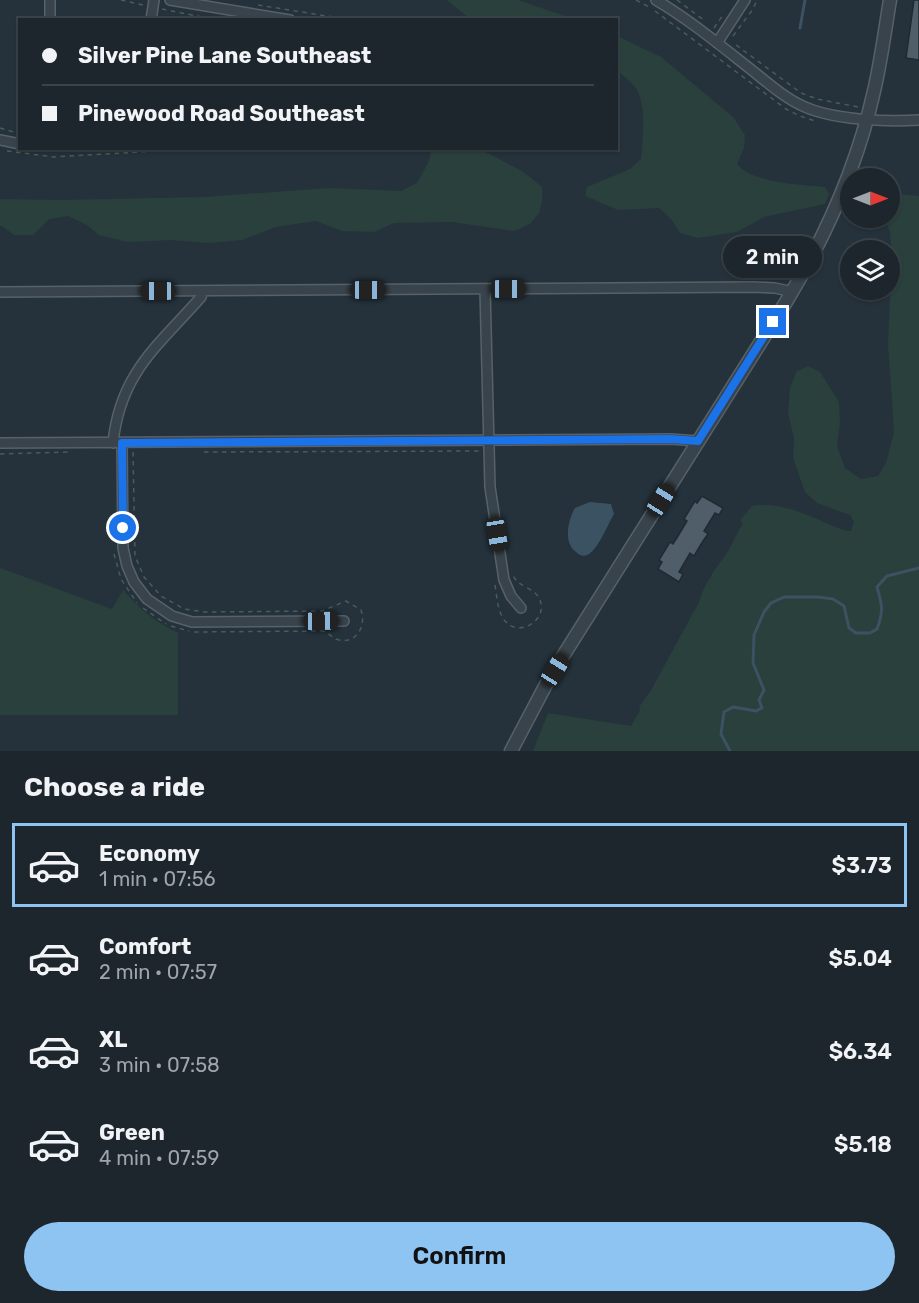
<!DOCTYPE html>
<html lang="en">
<head>
<meta charset="utf-8">
<style>
	:root { --surface:#1c262c; --page:#293238; --text:#f1f3f6; --muted:#a0a5a9; --line:#3a4348; --accent:#8ec4f2 }
	body { margin:0; font-family:Rubik,sans-serif; background:var(--page); color:var(--text); height:100vh; display:flex; flex-direction:column; font-size:22px; white-space:nowrap }
	* { box-sizing:border-box; margin:0 }
	p { font-size:20px; color:var(--muted) }
	.icon { flex:none; width:33px; height:33px; fill:none; stroke:currentColor; stroke-width:2; stroke-linecap:round; stroke-linejoin:round }
	.map { position:relative; height:751px; overflow:hidden }
	.details { display:flex; flex-direction:column; background:var(--surface); flex:1 }
	.details>* { flex:none }
	.banner { position:absolute; left:18px; top:18px; width:600px; height:132px; border-radius:0px; box-shadow:0 2px 4px #0004,0 0 0 2px var(--line); display:grid; align-content:center; height:132px; padding:0 24px; background:var(--surface) }
	.needle { width:39px; rotate:90deg }
	.controls { position:absolute; left:840px; top:168px; display:grid; gap:12px }
	.controls a { display:grid; place-items:center; width:60px; height:60px; border-radius:50%; background:var(--surface); box-shadow:0 2px 4px #0004,0 0 0 2px var(--line); font-size:30px }
	.end { position:absolute; width:27px; height:27px; margin:-14px; border:8px solid #1a73e8; background:#fff; box-shadow:0 0 0 3px #fff }
	.from { border-radius:50% }
	.bubble { position:absolute; height:42px; border-radius:21px; background:var(--surface); box-shadow:0 2px 4px #0004,0 0 0 2px var(--line); font-size:20px; font-weight:600; line-height:42px; text-align:center }
	.car { position:absolute; width:18px; height:36px; margin:-18px -9px; border-radius:8px; box-shadow:0 0 4px 2px #0007; background:linear-gradient(#222 24%,#8ab4d8 0 40%,#222 0 76%,#8ab4d8 0 86%,#222 0) }
	.banner b { display:flex; align-items:center; gap:21px; height:57px; font-size:22px }
	.banner b+b { border-top:2px solid var(--line) }
	.banner i { width:15px; height:15px; background:var(--text) }
	ul { padding:0; list-style:none }
	li { display:flex; align-items:center; gap:18px; height:84px; margin:0 12px 9px; padding:0 12px; border:3px solid transparent; border-radius:0px }
	li div { flex:1 }
	li b { display:block; font-size:22px }
	li em { font-style:normal; font-weight:600 }
	li.active { border-color:var(--accent) }
	li>.icon { width:54px; height:54px; stroke-width:1.5 }
	h2 { padding:0 24px; font-size:27px; line-height:72px }
	.primary-button { display:flex; gap:12px; margin-top:auto; padding:12px 24px }
	.primary-button a { flex:1; height:69px; border-radius:36px; background:var(--accent); color:#111; font-size:24px; font-weight:600; line-height:69px; text-align:center }
	.map>svg:first-child { display:block }
</style>
</head>
<body>
<div class="map">
<svg width="919" height="751" viewBox="0 0 919 751">
	<rect width="100%" height="100%" fill="#25323b"/>
	<path fill="#29403d" d="M447,0H518L574,19H470Z
		M617,36L661,57L733,117L745,135L744,148L737,164C754,184 800,184 825,187L829,194L825,204L764,217L737,232L698,238L680,233L671,219L659,208L618,210L585,196L587,187L630,169L641,159C643,140 647,102 635,87C631,81 622,75 617,71Z
		M431,149H480L522,171L542,187V201L539,213L530,224L514,231L452,222L394,223L374,232L342,231L316,221L276,227L242,240L210,243L170,240L128,242L99,235L87,225L68,216L49,219L33,235H14L2,226H0V199L61,200L206,197L330,188L401,191L417,183L429,161Z
		M890,193L919,196V751H533L548,713L631,726L640,710L639,707L650,692L699,602C704,586 712,573 722,560C730,550 735,536 742,525L741,519L752,506C784,500 816,520 846,531H851L854,522L850,515L817,503L805,492L793,458L794,438L788,413L790,388L796,372L808,366L820,372L839,402L840,423L837,446L845,468L861,479L878,476L886,463L894,432L888,343L892,255L890,232L885,218H890Z
		M0,568L112,609L123,590C139,608 156,623 178,633V715H0Z"/>
	<path fill="#3b5263" d="M590,502L611,504L614,514C608,524 598,549 589,554C584,557 580,556 576,552C563,543 568,520 575,508Z"/>
	<g fill="none" stroke-linecap="round" stroke-linejoin="round">
		<path stroke="#3b5263" stroke-width="3" d="M800,28L805,0
			M730,751L721,734L724,712L733,707L756,711L762,708L759,700L764,690L753,663L754,635L764,612L771,603L784,597H818L833,599L844,606L849,628L856,633H870L877,629C884,610 882,605 877,587L887,576L919,568"/>
	</g>
	<path fill="#505e69" stroke="#1f2a32" stroke-width="1.5" d="M914,0H919V60L906,58Z
		M702,496L723,508L719,515L715,513L704,531L708,534L703,541L694,556L690,553L679,572L683,574L679,582L658,569L662,562L659,560L670,542L673,544L678,536L687,521L684,519L695,501L697,503Z"/>
	<g fill="none" stroke-linecap="round" stroke-linejoin="round">
		<defs>
			<path id="minor" d="M50,0V20
				M170,0L290,20
				M656,0C690,20 721,46 753,71C769,84 786,99 805,107C835,120 887,122 919,120
				M151,20L154,0
				M717,43L745,0
				M0,140L20,144
				M485,289L490,487L504,580L511,596L521,608
				M0,292L754,287L775,288L793,292
				M0,443L671,439L698,441
				M113,443C120,373 158,346 201,297L203,291
				M122,443L123,548L127,566L134,582L147,599L172,616L192,622L344,621"/>
			<path id="tertiary" d="M511,751L551,675L786,302C826,236 857,167 874,91C881,61 885,30 890,0"/>
		</defs>
		<use href="#minor" stroke="#566169" stroke-width="12"/>
		<use href="#tertiary" stroke="#566169" stroke-width="15"/>
		<path stroke="#485c5c" stroke-width="1.5" stroke-dasharray="4.5 4.5" stroke-linecap="butt" d="M121,0L143,5
			M636,0L651,8
			M677,0L705,21
			M258,5L352,20
			M162,9L217,20
			M655,11L786,109L800,116L818,122
			M714,28L723,15
			M733,36L753,9L757,0
			M736,45L801,93L817,99L858,107
			M0,128L20,134
			M7,151L54,157L173,150
			M133,452L135,556L144,577L161,596L184,609L205,612L322,611L346,601L361,610C367,627 355,646 336,639C330,636 329,633 323,631L194,632
			M204,452L481,451
			M0,454L69,452
			M114,554L121,579L137,603
			M495,585C497,596 497,611 505,621C519,638 548,620 540,600C535,587 518,588 513,575
			M143,608L166,624
			M171,626L189,631"/>
		<use href="#minor" stroke="#38434b" stroke-width="9"/>
		<use href="#tertiary" stroke="#38434b" stroke-width="12"/>
	</g>
	<g fill="none" stroke-linecap="round" stroke-linejoin="round">
		<path stroke="#1a73e8" stroke-width="8" d="M123,528L122,443L671,439L698,441L773,322"/>
	</g>
</svg>
<div class="controls">
<a><svg class="needle" viewBox="-14 -14 28 28"><path d="M0-13l5 13h-10z" fill="#e53935"/><path d="M0 13l5-13h-10z" fill="#a0a5a9"/></svg></a>
<a><svg class="icon" aria-label="layers" viewBox="0 0 24 24"><path d="M12 4l9 5-9 5-9-5zM3 14l9 5 9-5"/></svg></a>
</div>
<i class="end from" style="left:123px;top:528px"></i>
<i class="end" style="left:773px;top:322px"></i>
<div class="bubble" style="left:723px;top:236px;width:99px">2 min</div>
<i class="car" style="left:508px;top:289px;rotate:90deg"></i>
<i class="car" style="left:368px;top:290px;rotate:90deg"></i>
<i class="car" style="left:158px;top:291px;rotate:270deg"></i>
<i class="car" style="left:661px;top:500px;rotate:32deg"></i>
<i class="car" style="left:497px;top:534px;rotate:171deg"></i>
<i class="car" style="left:321px;top:621px;rotate:89deg"></i>
<i class="car" style="left:555px;top:670px;rotate:32deg"></i>
<div class="banner">
<b><i class="from"></i>Silver Pine Lane Southeast</b>
<b><i></i>Pinewood Road Southeast</b>
</div>
</div>
<section class="details">
<h2>Choose a ride</h2>
<ul>
<li class="active"><svg class="icon" aria-label="car" viewBox="0 0 24 24"><path d="M5 17H2v-5l4-1 3-4h7l3 4 3 1v5h-3M9 17h6M6 11h13"/><circle cx="7" cy="17" r="2"/><circle cx="17" cy="17" r="2"/></svg><div><b>Economy</b><p>1 min · 07:56</p></div><em>$3.73</em></li>
<li><svg class="icon" aria-label="car" viewBox="0 0 24 24"><path d="M5 17H2v-5l4-1 3-4h7l3 4 3 1v5h-3M9 17h6M6 11h13"/><circle cx="7" cy="17" r="2"/><circle cx="17" cy="17" r="2"/></svg><div><b>Comfort</b><p>2 min · 07:57</p></div><em>$5.04</em></li>
<li><svg class="icon" aria-label="car" viewBox="0 0 24 24"><path d="M5 17H2v-5l4-1 3-4h7l3 4 3 1v5h-3M9 17h6M6 11h13"/><circle cx="7" cy="17" r="2"/><circle cx="17" cy="17" r="2"/></svg><div><b>XL</b><p>3 min · 07:58</p></div><em>$6.34</em></li>
<li><svg class="icon" aria-label="car" viewBox="0 0 24 24"><path d="M5 17H2v-5l4-1 3-4h7l3 4 3 1v5h-3M9 17h6M6 11h13"/><circle cx="7" cy="17" r="2"/><circle cx="17" cy="17" r="2"/></svg><div><b>Green</b><p>4 min · 07:59</p></div><em>$5.18</em></li>
</ul>
<div class="primary-button"><a>Confirm</a></div>
</section>
</body>
</html>
